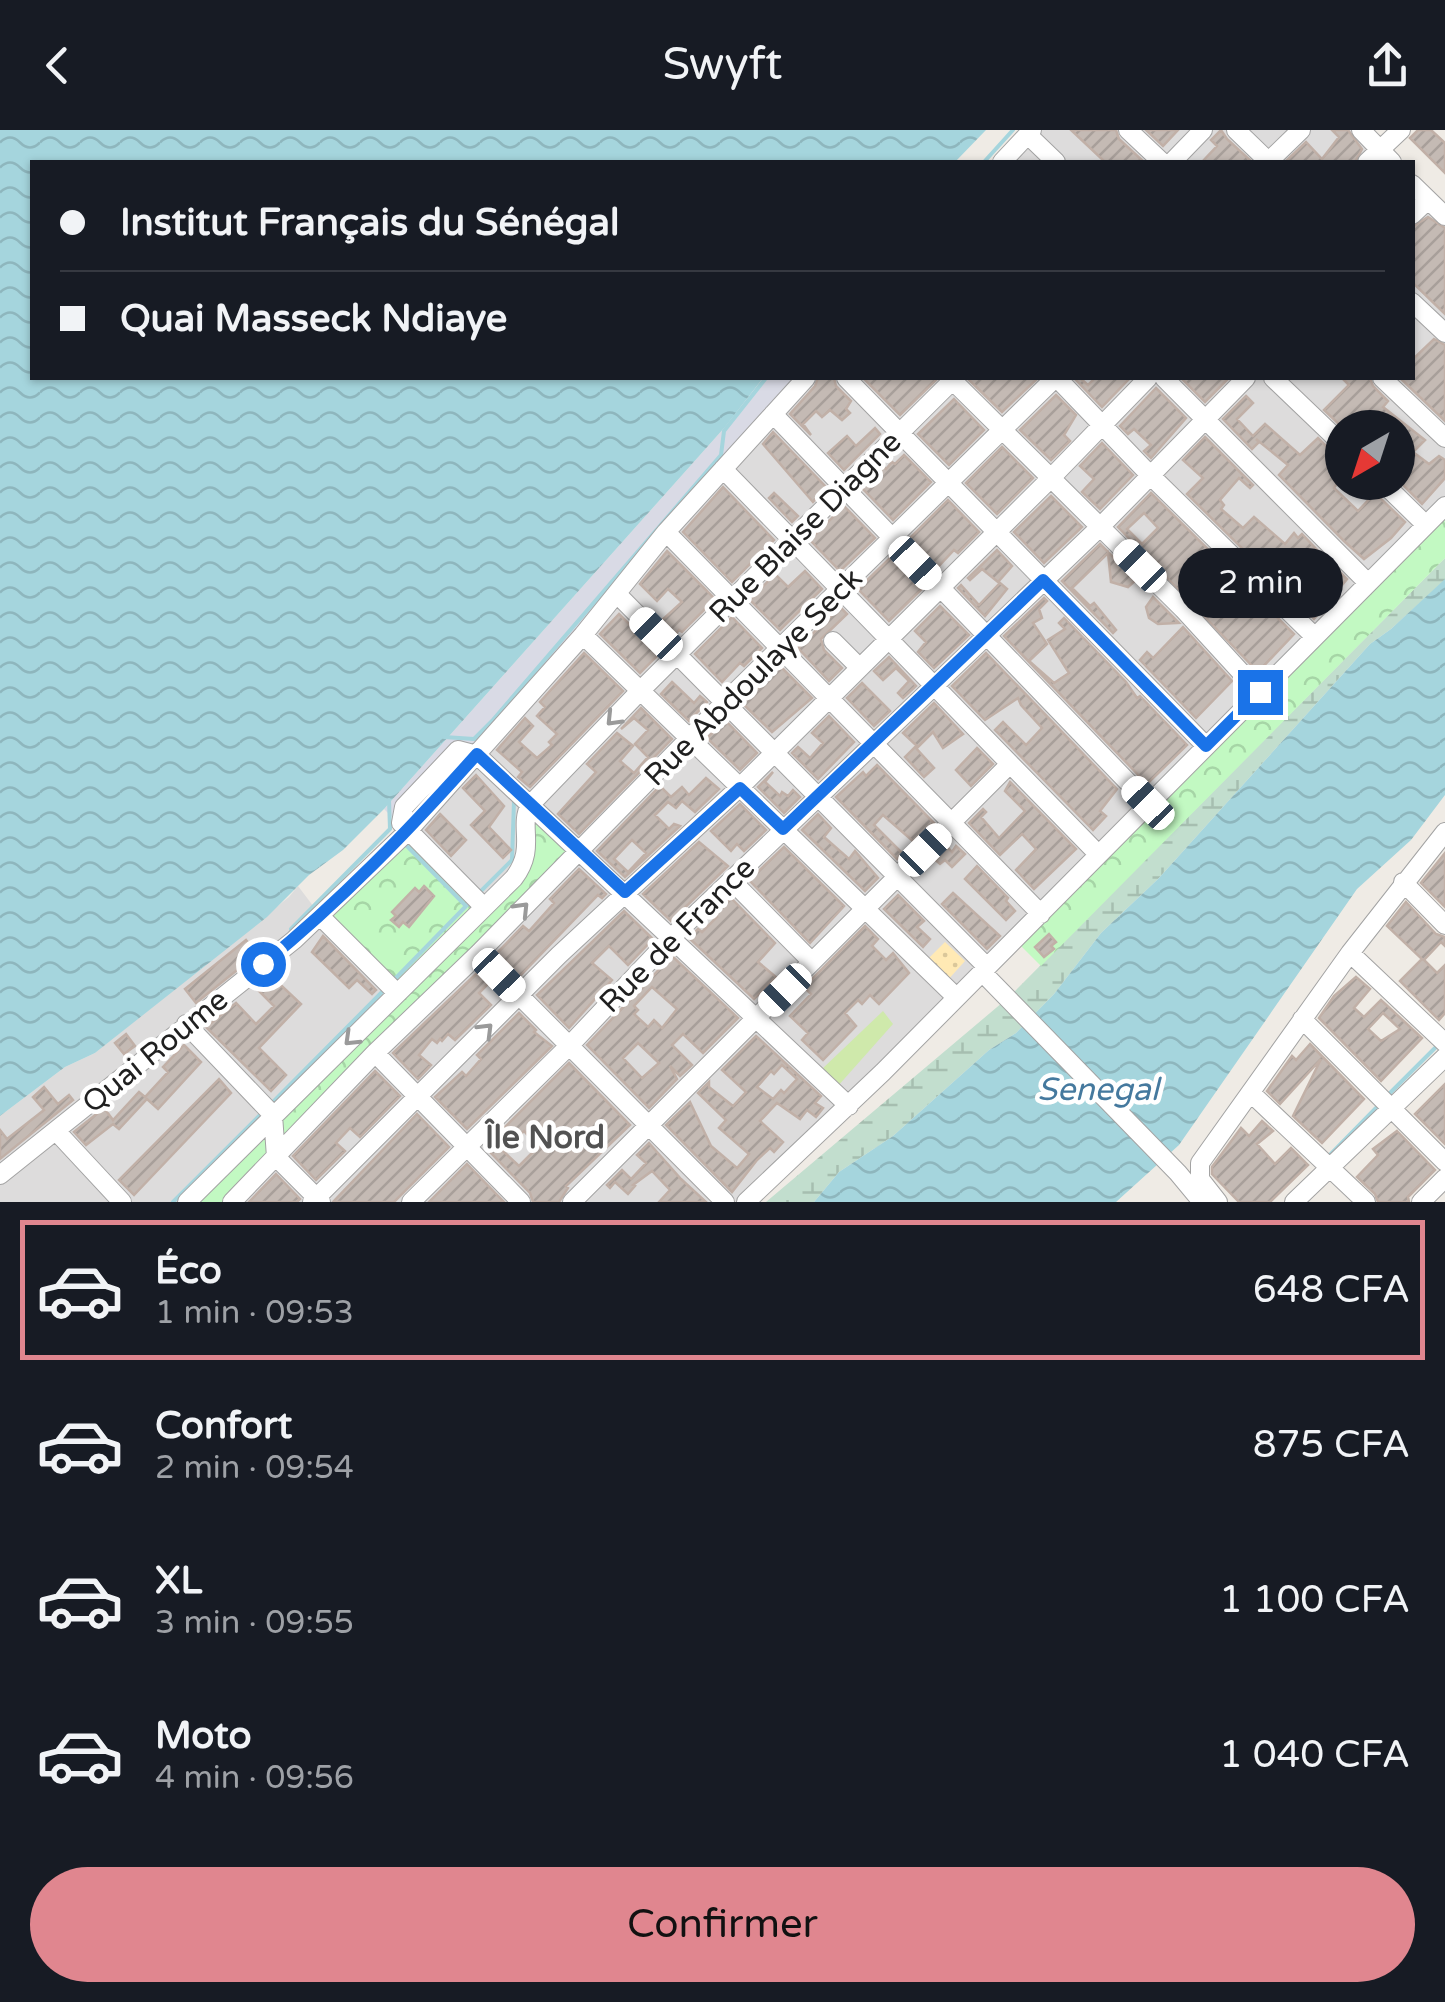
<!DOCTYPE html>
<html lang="fr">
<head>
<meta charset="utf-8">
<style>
	:root { --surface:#171b24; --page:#242831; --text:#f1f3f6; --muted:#9ea1a6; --line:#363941; --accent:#e0868f }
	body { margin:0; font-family:"Varela Round",sans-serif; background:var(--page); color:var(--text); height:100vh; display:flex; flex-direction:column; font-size:38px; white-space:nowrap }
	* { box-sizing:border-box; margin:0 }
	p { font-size:32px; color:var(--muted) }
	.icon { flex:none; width:55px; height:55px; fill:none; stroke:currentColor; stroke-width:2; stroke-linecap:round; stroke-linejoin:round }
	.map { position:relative; height:1072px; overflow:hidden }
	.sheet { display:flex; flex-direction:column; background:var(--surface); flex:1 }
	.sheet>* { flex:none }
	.guide { position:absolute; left:30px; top:30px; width:1385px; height:220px; border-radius:0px; box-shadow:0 2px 8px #0004; display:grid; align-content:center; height:220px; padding:0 30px; background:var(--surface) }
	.needle { width:65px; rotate:219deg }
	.tools { position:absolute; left:1325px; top:280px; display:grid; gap:20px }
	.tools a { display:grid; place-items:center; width:90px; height:90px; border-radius:50%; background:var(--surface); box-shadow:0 2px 8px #0004; font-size:50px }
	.end { position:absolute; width:45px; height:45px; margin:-22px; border:12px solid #1a73e8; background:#fff; box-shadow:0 0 0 5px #fff }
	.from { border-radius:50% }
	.bubble { position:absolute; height:70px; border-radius:35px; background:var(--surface); box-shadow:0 2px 8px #0004; font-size:32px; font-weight:600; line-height:70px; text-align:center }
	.car { position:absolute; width:30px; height:60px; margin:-30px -15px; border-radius:12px; box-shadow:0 0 8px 2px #0007; background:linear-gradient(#fff 24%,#345 0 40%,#fff 0 76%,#345 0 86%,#fff 0) }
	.guide b { display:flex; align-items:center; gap:35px; height:95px; font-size:38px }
	.guide b+b { border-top:2px solid var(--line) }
	.guide i { width:25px; height:25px; background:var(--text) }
	ul { padding:18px 0 0; list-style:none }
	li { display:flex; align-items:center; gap:30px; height:140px; margin:0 20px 15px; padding:0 10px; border:5px solid transparent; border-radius:0px }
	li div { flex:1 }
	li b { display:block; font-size:38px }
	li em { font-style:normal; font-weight:600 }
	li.on { border-color:var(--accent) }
	li>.icon { width:90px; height:90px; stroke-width:1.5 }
	.action { display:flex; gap:20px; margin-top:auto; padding:20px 30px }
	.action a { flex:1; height:115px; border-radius:60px; background:var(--accent); color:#111; font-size:40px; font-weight:600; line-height:115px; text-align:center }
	header { display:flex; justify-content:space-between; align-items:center; height:130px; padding:0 30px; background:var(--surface); font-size:45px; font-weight:600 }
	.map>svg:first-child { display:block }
</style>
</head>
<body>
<header><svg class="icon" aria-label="back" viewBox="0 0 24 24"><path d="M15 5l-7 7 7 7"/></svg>Swyft<svg class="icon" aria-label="share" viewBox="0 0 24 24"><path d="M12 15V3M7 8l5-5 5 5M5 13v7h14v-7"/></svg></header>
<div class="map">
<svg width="1445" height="1072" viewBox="0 0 1445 1072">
	<defs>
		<pattern id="wetland-marsh" width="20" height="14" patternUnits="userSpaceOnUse" patternTransform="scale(2.5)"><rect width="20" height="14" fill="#c2dece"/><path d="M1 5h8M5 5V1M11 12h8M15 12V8" fill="none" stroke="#a6beb0"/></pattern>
		<pattern id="sand-dots" width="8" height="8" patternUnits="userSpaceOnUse" patternTransform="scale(2.5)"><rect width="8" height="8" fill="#ffe9b4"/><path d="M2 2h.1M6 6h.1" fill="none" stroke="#dac79a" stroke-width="1.8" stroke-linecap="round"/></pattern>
		<pattern id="park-crowns" width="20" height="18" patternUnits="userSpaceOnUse" patternTransform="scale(2.5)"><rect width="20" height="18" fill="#c2f9c2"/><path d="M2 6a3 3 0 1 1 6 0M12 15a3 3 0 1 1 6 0" fill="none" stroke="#a6d5a6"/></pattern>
		<pattern id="water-waves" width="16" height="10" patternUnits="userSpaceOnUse" patternTransform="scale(2.5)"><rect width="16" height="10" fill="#a5d5dd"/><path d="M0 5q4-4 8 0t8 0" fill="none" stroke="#8eb6bd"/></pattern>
		<pattern id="building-hatch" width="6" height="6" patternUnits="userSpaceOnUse" patternTransform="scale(2.5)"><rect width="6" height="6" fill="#c4bab4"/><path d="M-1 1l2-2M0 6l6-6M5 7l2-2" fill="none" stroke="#a89f9a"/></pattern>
	</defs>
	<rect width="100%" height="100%" fill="#efebe5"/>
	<path fill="#dddcdc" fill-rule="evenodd" d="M1032,0H1361L1392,32H1002Z
		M1413,54L1445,86V376L746,1072H0V986L65,937L95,923L289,767L298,756L320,785L806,248H1412ZM1342,298H1398V352H1342Z"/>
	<path fill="#cfe9ab" d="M883,881L893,894L837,957L821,940Z"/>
	<path fill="url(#wetland-marsh)" d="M1445,428V450L1391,499L1370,514L1158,749L1101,803L1054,864L1016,903L989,920L893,1006L839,1042L814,1072H766L1009,867Z"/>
	<path fill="url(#sand-dots)" d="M945,812L965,831L946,852L926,831Z"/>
	<path fill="url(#park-crowns)" d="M1445,389V428L1041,836L1021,816Z
		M531,679L574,720L227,1072H193L523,745Z
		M408,709L476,776L396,855L327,786Z"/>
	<path fill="#d9dae5" d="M763,248H806L407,702L384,679L725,297Z"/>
	<path fill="url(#water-waves)" d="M0,0H986L955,32H32V248H763L725,297L384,679L343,720L309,745L267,787L95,923L65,937L0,986Z
		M1445,449V665L1411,710L1357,759L1179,1015L1116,1072H814L839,1042L893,1006L989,920L1016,903L1054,864L1101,803L1158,749L1370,514L1391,499Z"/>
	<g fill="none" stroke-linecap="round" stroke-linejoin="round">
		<path stroke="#a5d5dd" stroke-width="4" d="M984,32L1013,0
			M444,607L474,609L492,591L721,325L724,301L766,248
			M403,712L466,776
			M479,763L512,730L514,671
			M291,799L390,699L389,670
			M392,852L469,773
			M1390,963L1435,918
			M272,973L385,859
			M1326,1029L1376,978
			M173,1072L262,983"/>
	</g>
	<path fill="url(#building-hatch)" stroke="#c1b0a7" stroke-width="2.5" fill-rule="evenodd" d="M1071,0H1116L1119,9L1144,32H1105Z
		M1146,0H1178L1163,16Z
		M1221,0L1227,9L1252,32H1202L1217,16L1211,10Z
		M1332,0H1348L1362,19L1355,32H1285L1306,12L1322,29L1339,7Z
		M1418,0H1431L1445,13V43L1410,8Z
		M1428,87L1445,98V184L1412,152V97Z
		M1434,209L1445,215V291L1400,248H1412V230Z
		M818,248H834L836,256L851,271L846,279L850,283L842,290L830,280L822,287L816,281L803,294L811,305L790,284L815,256Z
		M863,248H938L900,285Z
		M967,248H1038L1002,282Z
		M1074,248H1080L1088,255L1095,248H1130L1102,277Z
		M1181,248H1229L1205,272Z
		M1342,248H1370L1373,256L1388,271L1383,277L1425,310L1413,322L1429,334L1439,326L1445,330V348L1422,374L1398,350L1406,341L1398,332V298H1381L1368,284L1355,298H1343L1324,280L1349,255Z
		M1156,258L1186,288L1151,328L1144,321L1151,315L1134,299L1128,304L1120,296Z
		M1056,265L1076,285L1064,305L1070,311L1051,330L1020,300Z
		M1246,266L1253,273L1237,289L1253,306L1265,294L1300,325L1318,308L1333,323L1342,326V346L1334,358L1358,381L1375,363L1405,392L1391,408L1364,429L1344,411L1279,345L1288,335L1256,309L1259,312L1252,319L1223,289Z
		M954,269L984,300L949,335L918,304Z
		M875,298L880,304L844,340L828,323L847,306L856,316Z
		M773,302L827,358L813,372L763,314Z
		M1205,307L1253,355L1250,358L1239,348L1220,370L1224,375L1221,379L1243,398L1254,387L1285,414L1294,403L1298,408L1302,404L1318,421L1299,437L1293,431L1282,447L1306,471L1327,443L1330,445L1336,438L1347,449L1314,489L1187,364L1203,348L1183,330Z
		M1102,313L1133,345L1100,379L1082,362L1094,349L1080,336Z
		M1002,317L1033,348L997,384L966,353Z
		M904,325L931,352L893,390L862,358L884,337L886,339L892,332L895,334Z
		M723,357L774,410L732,452L683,402Z
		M774,363L798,386L792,392L769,368Z
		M1151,363L1294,504L1258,542L1118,397ZM1144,383L1158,398L1142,414L1127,399Z
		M1051,366L1082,397L1044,433L1014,402Z
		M948,370L979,402L958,423L954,420L938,437L910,408Z
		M844,376L875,408L840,441L810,410Z
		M1100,414L1136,450L1128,457L1111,452L1108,423L1072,458L1090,476L1094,473L1116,500L1113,503L1062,451Z
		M997,420L1012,436L998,452L982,439L970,450L968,448Z
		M667,421L715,469L682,502L679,500L675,505L661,491L682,472L668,459L657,471L640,454Z
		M892,426L923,458L889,491L858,459Z
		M805,441L822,459L780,500L750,470L775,444L788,457Z
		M1000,453L1007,459L985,486L958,458L961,455L979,475Z
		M1153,467L1179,493L1158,494L1149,488L1146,477Z
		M1044,468L1047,471L1039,479L1042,488L1033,493L1047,514L1029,531L1054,553L1069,543L1048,510L1065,499L1059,493L1064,488L1126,552L1137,568L1140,566L1187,615L1147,654L1004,506Z
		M940,476L969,505L934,538L918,522L926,512L915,501Z
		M840,477L847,484L821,509L824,520L842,538L829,551L798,518Z
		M619,484L659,524L640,543L600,504Z
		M732,487L762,518L744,536L740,533L722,552L695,524Z
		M1183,497L1232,551L1196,588L1140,530L1147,522L1153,528Z
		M584,523L623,561L530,657L518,647L522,642L497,620L525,588L533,596L519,612L537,628L552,615L549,612L557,604L537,586L545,577L540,572Z
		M986,523L1117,659L1100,681L1106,686L1093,700L995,600L1003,592L1026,615L1042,598L1021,575L1018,568L985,590L952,556Z
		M889,527L916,556L903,568L898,563L909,551L896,538L883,550L874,541Z
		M780,536L812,568L772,602L742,573Z
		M672,552L694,573L700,566L707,572L689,591L661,564Z
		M862,553L890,581L874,596L847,568Z
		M934,573L963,604L943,618L933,602L918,617L903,603Z
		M641,578L672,609L579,704L558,684L596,642L587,634L617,603L633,616L620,631L634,643L648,627L635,614L648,600L634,588L621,599Z
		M829,586L854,612L818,649L792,623L798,617L810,628L823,613L812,603Z
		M725,590L757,623L740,640L707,608Z
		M915,617L934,638L924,647L905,627Z
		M977,618L993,634L971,656L956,640Z
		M877,635L934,693L914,712L883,685L874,695L903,724L897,729L836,667L863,642L866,646Z
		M773,642L765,652L780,666L782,662L788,666L793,660L800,667L784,683L758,657Z
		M476,645L504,676L489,697L511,720L503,728L471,695L485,681L463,658Z
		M706,648L719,659L695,682L682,671L676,678L668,672L655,685L669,699L674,694L680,696L625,747L597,721L660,656L671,667L682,657L689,665ZM632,710L646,723L628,742L614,729Z
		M1010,652L1076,719L1034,759L1016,740L1036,719L1022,704L1000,725L969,693L983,679L986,682L981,687L999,708L1025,681L1005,661Z
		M740,674L766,700L744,721L737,714L731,721L711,701Z
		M440,684L466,710L451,726L426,700Z
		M818,684L831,698L824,707L849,729L855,721L878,748L865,761L802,700Z
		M699,712L728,736L671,791L643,764Z
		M946,716L952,722L956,716L965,724L952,737L945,730L940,734L933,728Z
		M784,717L844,776L810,813L749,750Z
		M1445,723V777L1421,753Z
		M977,736L1008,768L1006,771L1015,781L1006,790L965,749Z
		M579,739L606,764L602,768L598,765L519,847L496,824L523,796L529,801L554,773L550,769Z
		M424,756L434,766L409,797L403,792L399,797L391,790L396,786L392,782L415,758L419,762Z
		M953,763L1000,806L987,819L942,774Z
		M898,765L924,791L917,797L930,809L923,817L884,779Z
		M731,768L775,813L758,832L776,847L754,869L689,808L698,799L702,802L717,787L714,784Z
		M1406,772L1436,804L1445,807V816L1441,812L1424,830L1437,843L1445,835V883L1439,890L1400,851L1422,829L1387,796Z
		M624,781L653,809L628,835L609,816L592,833L612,850L569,898L537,865Z
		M865,796L878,809L872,816L886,830L893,823L909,843L879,874L870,865L862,874L858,870L845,883L856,896L823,930L802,910L808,903L790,886L811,864L804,857Z
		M1049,804L1056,812L1051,816L1054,819L1044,827L1035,817Z
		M323,806L376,860L372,864L357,850L349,858L312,822Z
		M246,810L257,824L196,873L185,859Z
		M672,826L738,888L703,923L683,904L672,915L692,935L680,946L670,936L677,949L649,978L587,915ZM652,857L677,879L662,898L654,890L648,897L634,884L638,880L634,876ZM638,913L659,933L642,948L623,928Z
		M478,842L489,853L479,863L491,875L455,910L448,904L442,911L440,909L437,913L432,909L419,925L431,935L418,949L393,923Z
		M270,845L301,874L259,918L286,945L271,961L206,897L236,873L256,894L274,876L255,857Z
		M1356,847L1370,859L1354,878L1364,887L1381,870L1422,908L1381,951L1319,888L1334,866ZM1383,883L1400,899L1381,911L1368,899Z
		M519,883L536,900L534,902L552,916L467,999L435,967L462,942L466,946L481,929L477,925Z
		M126,904L135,916L124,924L115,913Z
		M756,906L821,966L815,973L823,978L816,987L807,980L800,989L777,973L760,991L783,1012L774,1022L770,1018L757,1030L732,1062L666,995L690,972L711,1016L737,1038L749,1024L719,998L726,990L698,963L709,952V957L733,976L746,962L722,940ZM782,935L797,949L784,963L781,960L773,969L757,957L771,941L774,944Z
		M1310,914L1364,969L1322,1013L1293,986L1321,929L1280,974L1267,961L1292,926L1296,930Z
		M184,915L201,932L158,979L147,969L119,999L113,994L86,1015L74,1002L104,978L113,990L139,962L145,967L168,942L163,937Z
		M569,933L630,995L566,1056L568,1058L559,1072H533L530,1063L485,1017ZM524,1001L538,1017L519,1036L503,1021Z
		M375,941L400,966L360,1007L350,998L336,1013L345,1021L316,1050L293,1026Z
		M219,949L231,963L134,1065L119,1050Z
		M1445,954V1014L1415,984Z
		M44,957L58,974L69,965L73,970L0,1029V1000L7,1009L44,980L33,967Z
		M417,984L449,1017L394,1072H333Z
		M1262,991L1273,1001L1257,1014L1275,1034L1291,1018L1308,1035L1270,1072H1239L1212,1044V1037L1241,998L1249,1006Z
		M1397,1001L1435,1040L1408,1067L1409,1072H1378L1375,1064L1357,1047L1378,1025L1373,1019Z
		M649,1013L681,1049L706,1072H659L670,1060L652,1041L633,1055L635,1056L628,1064L615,1052L610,1058L607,1055L622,1040L631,1049L646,1033L637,1025Z
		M467,1034L504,1072H429Z
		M276,1044L300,1069L297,1072H249Z"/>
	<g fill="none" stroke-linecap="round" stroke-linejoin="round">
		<defs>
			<path id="minor" d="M1128,0L1162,32
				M1236,0L1269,32
				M1361,0L1392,32
				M1028,5L1056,32
				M1002,32L1032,0
				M1172,32L1203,0
				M1268,32L1301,0
				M1367,32L1401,0
				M1412,54L1445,86
				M1412,85L1428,70
				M1412,172L1445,203
				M846,248L1206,616
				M950,248L1183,479L1260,563
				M1057,248L1150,345L1315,507
				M1164,248L1368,453
				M1273,248L1342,314
				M1382,248L1445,308
				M773,284L1148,673
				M723,339L1098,724
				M1382,352L1426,395
				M666,402L1041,784
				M617,464L987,837
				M583,505L956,867
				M833,511L860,538
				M731,750L812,832
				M1403,752L1445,795
				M484,777L401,693L404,677L458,620L477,625L849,976
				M320,786L397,863
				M1350,823L1445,913
				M478,824L725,1072
				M982,842L1178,1043L1202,1072
				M1302,889L1445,1032
				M186,894L273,985L276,1027L321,1072
				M375,923L521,1072
				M1252,964L1366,1072
				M56,1001L122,1072
				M0,1045L294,810L407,702L583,505L666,402L806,248
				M187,1072L514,748C537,717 518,698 530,675L640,561L955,248
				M232,1072L375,923L478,824L726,571L1055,248
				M312,1072L559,825L740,657L1050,349L1148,248
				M411,1072L570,915L672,807L1101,396L1246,248
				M572,1072L1010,634
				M746,1072L883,942L1445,376
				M1218,1072L1200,1049V1033L1350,823L1445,702
				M1294,1072L1445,927
				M1421,1072L1445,1048"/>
		</defs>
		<use href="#minor" stroke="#a3a3a3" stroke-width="20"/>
		<use href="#minor" stroke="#fff" stroke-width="18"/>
	</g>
	<defs><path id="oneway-chevron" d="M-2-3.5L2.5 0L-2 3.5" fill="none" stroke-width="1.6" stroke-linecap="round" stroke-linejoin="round" transform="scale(2.5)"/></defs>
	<g stroke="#9a9a9a">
		<use href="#oneway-chevron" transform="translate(613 589) rotate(134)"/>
		<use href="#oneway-chevron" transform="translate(522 779) rotate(-46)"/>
		<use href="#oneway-chevron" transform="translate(486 900) rotate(-45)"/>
		<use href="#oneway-chevron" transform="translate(351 909) rotate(136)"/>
	</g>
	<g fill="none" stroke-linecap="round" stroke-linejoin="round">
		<path stroke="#1a73e8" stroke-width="12" d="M263,834C341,771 410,699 477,624L625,762L740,658L783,699L1043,450L1206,616L1260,562"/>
	</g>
	<g text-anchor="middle" stroke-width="9" stroke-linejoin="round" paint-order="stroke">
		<g font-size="30" fill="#1f1f1f" stroke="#fff">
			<text transform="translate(805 397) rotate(-45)" y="10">Rue Blaise Diagne</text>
			<text transform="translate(753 547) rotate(-45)" y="10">Rue Abdoulaye Seck</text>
			<text transform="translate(677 805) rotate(-45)" y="10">Rue de France</text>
			<text transform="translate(155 921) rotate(-39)" y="10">Quai Roume</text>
		</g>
		<g font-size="32" font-style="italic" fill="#45799e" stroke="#fff">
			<text x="1098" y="970">Senegal</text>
		</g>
		<g font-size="32" font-weight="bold" fill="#525252" stroke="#fff">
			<text x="545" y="1018">Île Nord</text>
		</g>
	</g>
</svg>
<div class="tools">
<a><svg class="needle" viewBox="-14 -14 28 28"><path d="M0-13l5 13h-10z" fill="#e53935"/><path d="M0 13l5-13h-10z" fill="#9ea1a6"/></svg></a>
</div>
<i class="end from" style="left:263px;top:834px"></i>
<i class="end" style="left:1260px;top:562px"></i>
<div class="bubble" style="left:1178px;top:418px;width:165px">2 min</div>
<i class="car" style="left:915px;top:433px;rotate:136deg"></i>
<i class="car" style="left:1140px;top:436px;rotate:315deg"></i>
<i class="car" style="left:656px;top:504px;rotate:315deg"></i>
<i class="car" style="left:1148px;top:673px;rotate:316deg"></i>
<i class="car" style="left:925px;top:720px;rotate:45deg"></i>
<i class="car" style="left:499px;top:845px;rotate:136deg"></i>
<i class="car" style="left:785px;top:860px;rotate:225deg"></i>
<div class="guide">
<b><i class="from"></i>Institut Français du Sénégal</b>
<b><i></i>Quai Masseck Ndiaye</b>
</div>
</div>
<section class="sheet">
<ul>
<li class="on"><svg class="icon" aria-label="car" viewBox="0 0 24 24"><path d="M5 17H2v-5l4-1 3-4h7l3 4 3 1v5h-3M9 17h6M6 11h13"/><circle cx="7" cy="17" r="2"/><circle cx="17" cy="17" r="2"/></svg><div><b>Éco</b><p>1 min · 09:53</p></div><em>648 CFA</em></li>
<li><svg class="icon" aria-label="car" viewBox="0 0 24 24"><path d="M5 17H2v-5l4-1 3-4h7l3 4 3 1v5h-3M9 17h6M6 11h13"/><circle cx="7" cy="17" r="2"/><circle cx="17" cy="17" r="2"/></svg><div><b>Confort</b><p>2 min · 09:54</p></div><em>875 CFA</em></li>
<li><svg class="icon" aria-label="car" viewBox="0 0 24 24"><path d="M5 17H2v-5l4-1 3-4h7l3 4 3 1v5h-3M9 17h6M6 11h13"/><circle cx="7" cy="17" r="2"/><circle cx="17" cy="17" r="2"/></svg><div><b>XL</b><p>3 min · 09:55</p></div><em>1 100 CFA</em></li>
<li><svg class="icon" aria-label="car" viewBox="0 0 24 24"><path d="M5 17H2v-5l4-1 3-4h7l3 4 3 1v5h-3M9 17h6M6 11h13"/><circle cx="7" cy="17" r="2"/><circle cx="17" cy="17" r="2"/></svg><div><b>Moto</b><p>4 min · 09:56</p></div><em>1 040 CFA</em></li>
</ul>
<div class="action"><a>Confirmer</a></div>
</section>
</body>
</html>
